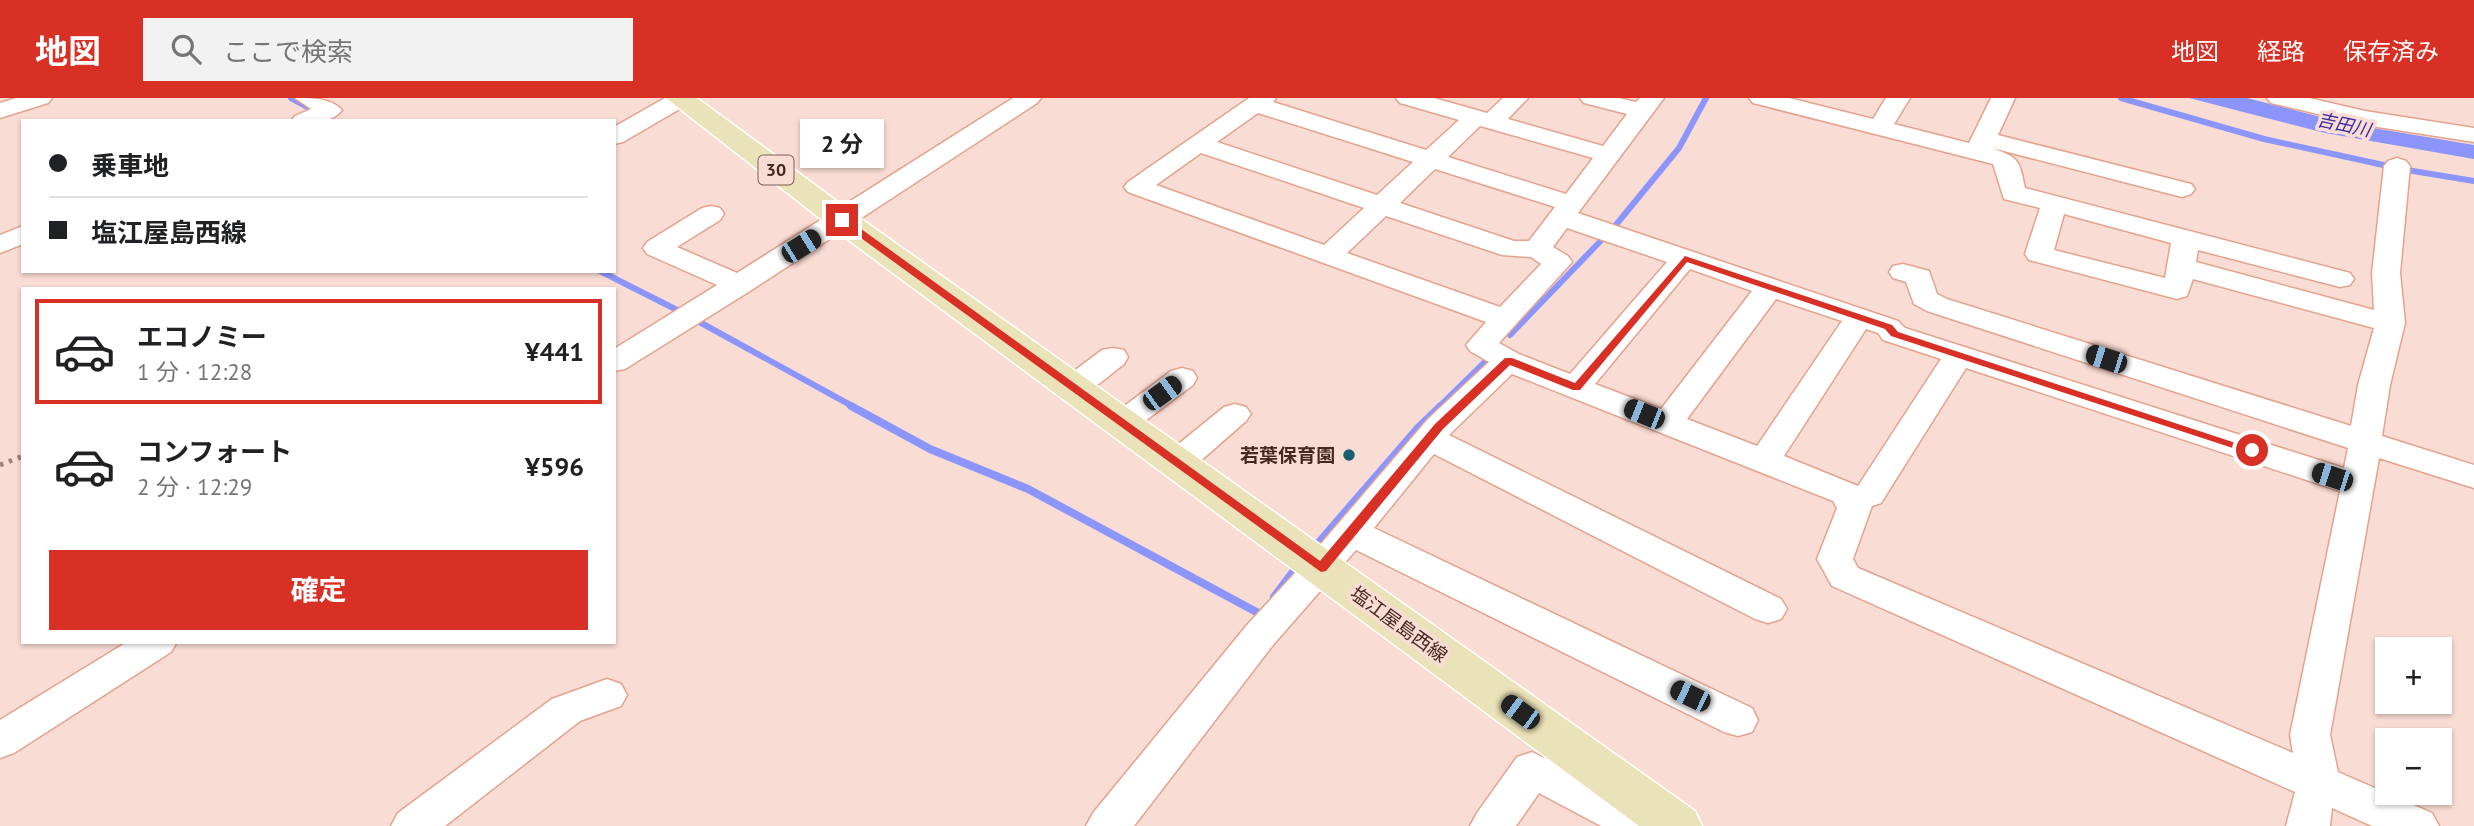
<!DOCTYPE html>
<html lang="ja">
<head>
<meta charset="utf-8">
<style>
	:root { --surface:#fff; --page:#f2f2f2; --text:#202124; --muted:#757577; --line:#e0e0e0; --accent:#d93025 }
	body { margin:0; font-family:"PT Sans","Noto Sans JP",sans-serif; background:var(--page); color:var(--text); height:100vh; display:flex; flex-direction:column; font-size:26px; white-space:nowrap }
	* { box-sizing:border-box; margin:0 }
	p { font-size:23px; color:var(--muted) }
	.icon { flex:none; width:38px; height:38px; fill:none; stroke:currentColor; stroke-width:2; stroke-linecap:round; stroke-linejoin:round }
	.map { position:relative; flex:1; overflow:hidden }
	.details { position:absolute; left:21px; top:189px; width:595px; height:357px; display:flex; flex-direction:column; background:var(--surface); border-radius:0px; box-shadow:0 2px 5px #0004 }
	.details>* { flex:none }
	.hud { position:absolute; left:21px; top:21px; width:595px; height:154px; border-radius:0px; box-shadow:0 2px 5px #0004; display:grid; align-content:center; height:154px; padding:0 28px; background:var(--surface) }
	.controls { position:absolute; left:2375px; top:539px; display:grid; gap:14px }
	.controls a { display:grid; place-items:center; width:77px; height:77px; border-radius:0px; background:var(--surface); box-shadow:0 2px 5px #0004; font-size:35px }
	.end { position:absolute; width:32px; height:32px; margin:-16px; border:9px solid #d93025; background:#fff; box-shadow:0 0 0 4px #fff }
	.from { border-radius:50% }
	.bubble { position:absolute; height:49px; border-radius:0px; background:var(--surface); box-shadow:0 2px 5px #0004; font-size:23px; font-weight:700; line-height:49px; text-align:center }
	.car { position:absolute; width:21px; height:42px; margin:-21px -10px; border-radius:9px; box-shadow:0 0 5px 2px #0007; background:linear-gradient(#222 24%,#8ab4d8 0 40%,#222 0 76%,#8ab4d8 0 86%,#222 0) }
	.hud b { display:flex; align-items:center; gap:24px; height:66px; font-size:26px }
	.hud b+b { border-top:2px solid var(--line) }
	.hud i { width:18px; height:18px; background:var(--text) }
	ul { padding:12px 0 0; list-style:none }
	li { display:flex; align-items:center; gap:21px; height:105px; margin:0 14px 10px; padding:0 14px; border:4px solid transparent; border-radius:0px }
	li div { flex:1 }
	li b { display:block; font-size:26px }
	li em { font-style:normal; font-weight:700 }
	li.on { border-color:var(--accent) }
	li>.icon { width:63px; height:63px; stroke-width:1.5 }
	.primary-button { display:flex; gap:14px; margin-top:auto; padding:14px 28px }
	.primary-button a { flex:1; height:80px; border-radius:0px; background:var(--accent); color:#fff; font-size:28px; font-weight:700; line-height:80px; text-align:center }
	header { display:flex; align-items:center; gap:42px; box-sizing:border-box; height:98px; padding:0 35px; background:var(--accent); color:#fff }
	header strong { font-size:33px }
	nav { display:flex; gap:38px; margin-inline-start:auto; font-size:24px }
	.search { width:490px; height:63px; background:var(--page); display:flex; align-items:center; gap:18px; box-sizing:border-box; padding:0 24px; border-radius:0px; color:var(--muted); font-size:26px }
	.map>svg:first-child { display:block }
</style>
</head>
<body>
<header>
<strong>地図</strong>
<div class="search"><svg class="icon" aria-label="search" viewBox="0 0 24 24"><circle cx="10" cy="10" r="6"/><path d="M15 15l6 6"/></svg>ここで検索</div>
<nav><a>地図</a><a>経路</a><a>保存済み</a></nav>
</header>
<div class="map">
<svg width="2474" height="728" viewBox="0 0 2474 728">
	<rect width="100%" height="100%" fill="#f9dcd3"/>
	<path fill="#8c95fb" d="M2189,0H2247L2344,25L2474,47V61L2325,35Z"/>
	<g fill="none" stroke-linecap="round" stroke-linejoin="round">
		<path stroke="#8c95fb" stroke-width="6" d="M291,0L315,13
			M2121,0L2264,41L2388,68
			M2407,72L2474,83
			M600,173L683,215L854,309
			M1510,237L1615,128L1679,50L1706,0
			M1439,309L1487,262"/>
		<path stroke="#8c95fb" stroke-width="8" d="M851,308L930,351L1028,391L1262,517
			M1314,450L1417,331L1441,308
			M1274,499L1299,466"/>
		<defs>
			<path id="minor" d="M16,0H52L48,5L0,20V5Z
				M295,0C312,0 331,0 342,12C331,27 307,23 291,23L295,18L311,11Z
				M665,0H694L690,5L623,44L614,46V29Z
				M1013,0H1041L1037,5L750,193L625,271L614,273V251L717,187L647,156L643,150L647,144L702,110L711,108L720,110L724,116L720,122L677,149L737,175Z
				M1249,0H1276L1273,4L1426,52L1459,22L1400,5L1396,0H1434L1487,15L1503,0H1528L1508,21L1603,48L1627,16L1584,5L1580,0H1619L1636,4L1640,0H1664L1578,115L1898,223L1905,230L2344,370L2348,350L1927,213L1914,206L1906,184L1893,180L1889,174L1893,168L1903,166L1929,173L1937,196L1947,201L2351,328L2358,287L2374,230L2193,181L2187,198L2177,201L2029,162L2025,156L2040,110L2004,101L1993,66L1753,5L1749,0H1789L1873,21L1886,0H1910L1894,26L1969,45L1991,0H2015L1998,37L2191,86L2195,91L2191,96L2182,99L1992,50C2019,60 2019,61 2025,90L2350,175L2354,181L2350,187L2340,189L2198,152L2196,164L2374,212L2372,175L2384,68L2388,63L2397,60L2406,63L2410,68L2400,175L2405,225L2390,287L2382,338L2474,367V390L2379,360L2330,637L2338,674L2432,715L2439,728H2372L2332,710L2330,728H2286L2295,694L1832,488L1817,461L1837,410L1833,403L1512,276L1449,337L1781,501L1787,511L1781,521L1768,525L1755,521L1434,356L1374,430L1752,610L1758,622L1752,634L1738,638L1724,634L1356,452L1273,547L1134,728H1086L1093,715L1247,527L1308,461L1428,321L1489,264L1470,253L1466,247L1486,224L1128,94L1124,89L1128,84ZM1258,15L1413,64L1377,97L1217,44ZM1480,28L1484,29L1593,60L1566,96L1448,59ZM1201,55L1364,110L1324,147L1156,87ZM1435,71L1555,109L1529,143H1514L1400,105ZM2064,116L2171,145L2165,180L2054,152ZM1386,118L1502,157L1531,159L1541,166L1500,209L1347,155ZM1567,130L1667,164L1570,276L1519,256L1499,245L1572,164L1568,158L1553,149ZM1690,171L1752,193L1661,311L1595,286ZM1776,201L1842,223L1757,348L1687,321ZM1866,231L1878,235L1883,242L1941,261L1858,388L1784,358ZM1966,270L2340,393L2290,637L2293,655L1858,470L1853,461L1872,408L1881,405Z
				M2267,0H2309L2365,13L2474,30V44L2365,27L2271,5Z
				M23,128V146L0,155V137Z
				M1113,250L1124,252L1128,259L1124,266C1105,280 1086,302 1062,296L1057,289L1062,282L1102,252Z
				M1182,270L1193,273L1197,280L1193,287L1133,332L1122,335L1111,332L1106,325L1111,318L1171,273Z
				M1235,306L1246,309L1251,316L1246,323L1189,373L1177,376L1165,373L1160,365L1165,357L1224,309Z
				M127,544H177L171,554L14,655L0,660V622Z
				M607,581L621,586L627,597L621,608L580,623L445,728H391L398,715L552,601Z
				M1532,654L1656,715L1663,728H1601L1539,695L1516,728H1470L1477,715L1517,659Z"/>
			<path id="major" d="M666,0H697L853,115L1695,713L1702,728H1639L831,129Z"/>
		</defs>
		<use href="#minor" stroke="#e5a28c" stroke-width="3"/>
		<use href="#major" stroke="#fff" stroke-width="3"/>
		<path stroke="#9f837a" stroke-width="5" stroke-dasharray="3.5 6" stroke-linecap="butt" d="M0,367L23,358"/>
		<use href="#minor" fill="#fff" fill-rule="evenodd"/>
		<use href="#major" fill="#eae2b8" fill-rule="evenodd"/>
	</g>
	<path fill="#d93025" d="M839,120H846L1320,463L1435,326L1505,260H1512L1575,285L1685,158L1892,227L1898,234L2257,352L2256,355H2248L1891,238L1885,231L1687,164L1580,292H1573L1510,267L1443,331L1326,473L1321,474L839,124Z"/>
	<circle fill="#195f71" stroke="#f9dcd3" stroke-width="2.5" cx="1349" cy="357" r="7"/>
	<g text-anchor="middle" stroke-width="7" stroke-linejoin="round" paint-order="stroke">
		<g font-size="18" font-style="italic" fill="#352b9e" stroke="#f9dcd3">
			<text transform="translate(2344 27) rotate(12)" y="6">吉田川</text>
		</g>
		<rect fill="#f9dcd3" stroke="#7c5f57" stroke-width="2" x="758.5" y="57.5" width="35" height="29" rx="5"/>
		<g font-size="18" font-weight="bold" fill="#462a22">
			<text x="776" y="78">30</text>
		</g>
		<g font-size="19" font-weight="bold" fill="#462a22" stroke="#f9dcd3" text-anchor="end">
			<text x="1335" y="364">若葉保育園</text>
		</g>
		<g font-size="19" fill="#462a22" stroke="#f9dcd3">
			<text transform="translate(1399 526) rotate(36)" y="7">塩江屋島西線</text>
		</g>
	</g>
</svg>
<div class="controls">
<a>+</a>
<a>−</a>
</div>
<i class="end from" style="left:2252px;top:352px"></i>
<i class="end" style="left:842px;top:122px"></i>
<div class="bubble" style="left:800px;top:21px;width:84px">2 分</div>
<i class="car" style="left:801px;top:148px;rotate:58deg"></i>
<i class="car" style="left:2106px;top:261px;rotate:288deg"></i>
<i class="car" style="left:1162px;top:295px;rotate:54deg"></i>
<i class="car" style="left:1644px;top:316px;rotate:292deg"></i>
<i class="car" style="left:2332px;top:379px;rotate:288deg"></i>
<i class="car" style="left:1690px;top:598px;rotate:296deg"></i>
<i class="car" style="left:1520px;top:614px;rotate:306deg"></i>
<div class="hud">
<b><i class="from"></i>乗車地</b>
<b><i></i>塩江屋島西線</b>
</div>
<section class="details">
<ul>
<li class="on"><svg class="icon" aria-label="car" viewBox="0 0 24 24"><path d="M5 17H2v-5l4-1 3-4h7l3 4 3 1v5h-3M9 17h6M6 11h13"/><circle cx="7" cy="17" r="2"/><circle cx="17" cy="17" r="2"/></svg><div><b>エコノミー</b><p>1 分 · 12:28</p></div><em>¥441</em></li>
<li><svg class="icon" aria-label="car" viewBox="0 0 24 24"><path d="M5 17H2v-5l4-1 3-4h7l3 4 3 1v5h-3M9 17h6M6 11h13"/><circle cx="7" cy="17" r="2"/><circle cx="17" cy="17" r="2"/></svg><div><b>コンフォート</b><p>2 分 · 12:29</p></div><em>¥596</em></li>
</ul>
<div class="primary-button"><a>確定</a></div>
</section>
</div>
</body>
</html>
